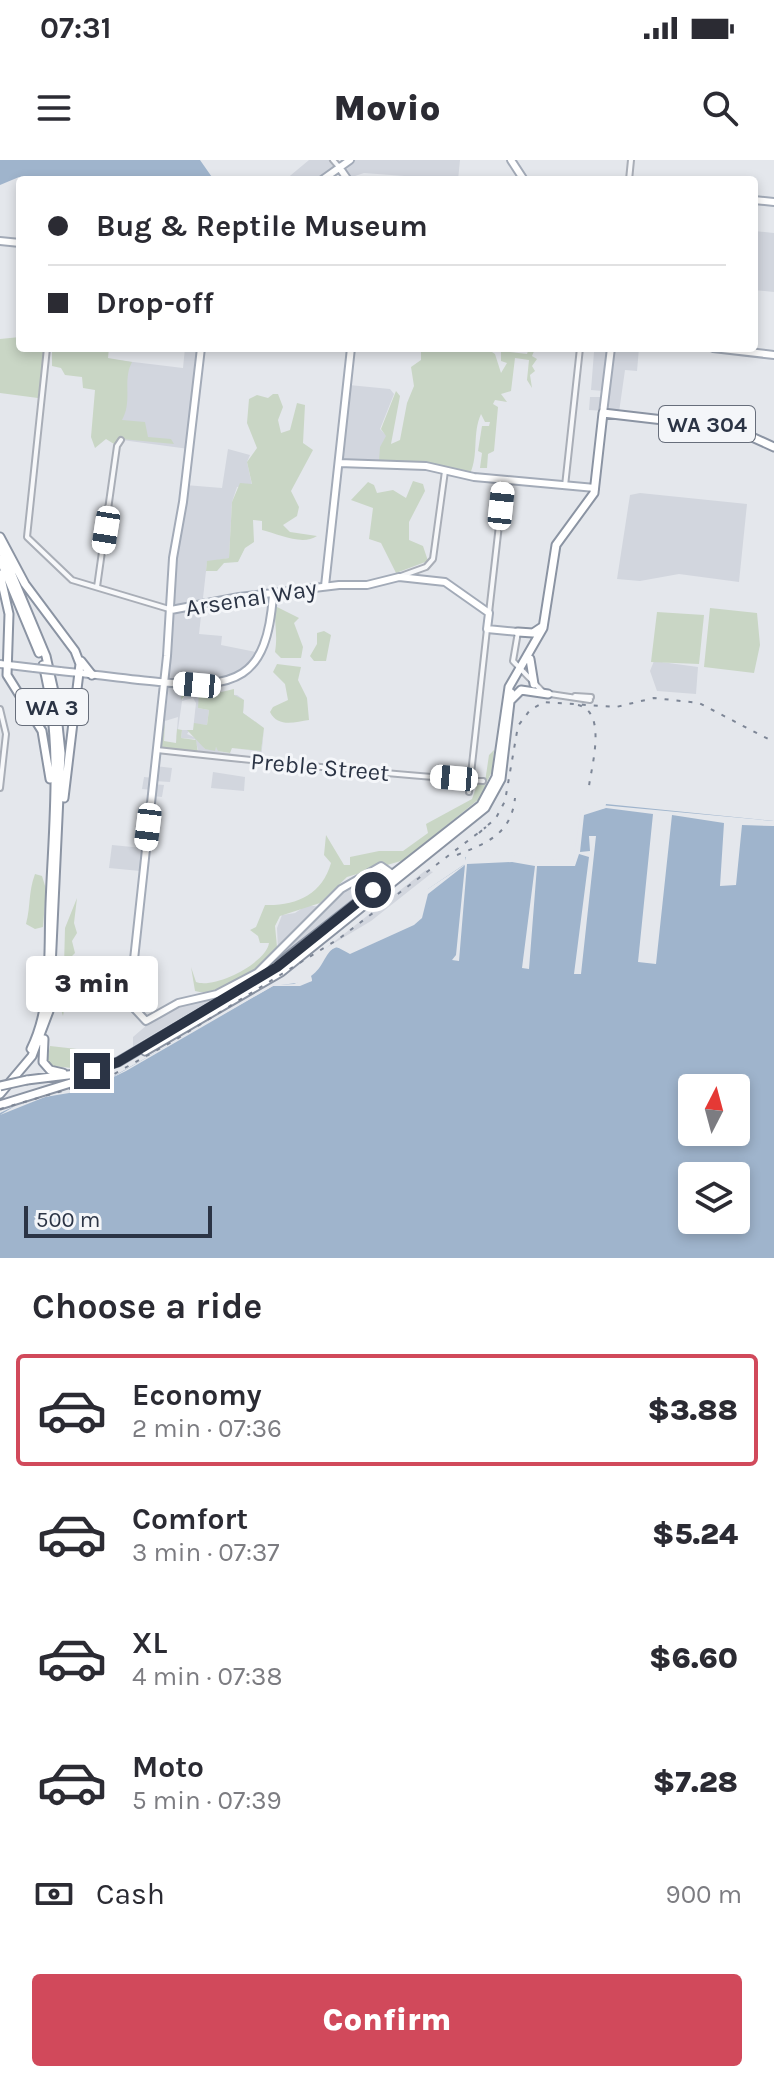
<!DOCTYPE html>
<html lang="en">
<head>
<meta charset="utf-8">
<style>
	:root { --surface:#fff; --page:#f2f2f3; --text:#2b2b33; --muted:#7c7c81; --line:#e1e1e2; --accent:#d1495b }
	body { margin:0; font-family:Karla,sans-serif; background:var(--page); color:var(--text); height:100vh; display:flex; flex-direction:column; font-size:30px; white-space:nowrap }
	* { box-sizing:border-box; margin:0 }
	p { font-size:26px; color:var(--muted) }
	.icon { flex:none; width:44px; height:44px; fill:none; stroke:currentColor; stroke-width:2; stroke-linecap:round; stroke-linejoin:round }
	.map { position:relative; height:1098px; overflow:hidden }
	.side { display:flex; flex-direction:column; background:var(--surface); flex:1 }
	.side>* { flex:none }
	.hud { position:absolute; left:16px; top:16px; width:742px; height:176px; border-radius:8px; box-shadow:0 4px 12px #0003; display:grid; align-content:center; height:176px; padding:0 32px; background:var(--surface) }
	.needle { width:52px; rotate:6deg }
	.tools { position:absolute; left:678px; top:914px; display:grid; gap:16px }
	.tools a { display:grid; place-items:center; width:72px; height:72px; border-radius:8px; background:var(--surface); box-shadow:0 4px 12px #0003; font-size:40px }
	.scale { position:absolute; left:24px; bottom:20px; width:188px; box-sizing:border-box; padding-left:8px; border:4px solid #2b3445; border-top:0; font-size:22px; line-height:28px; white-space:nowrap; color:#2b3445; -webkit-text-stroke:6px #f4f6f9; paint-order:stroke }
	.end { position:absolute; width:36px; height:36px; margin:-18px; border:10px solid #2b3445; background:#fff; box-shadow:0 0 0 4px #fff }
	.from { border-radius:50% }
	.bubble { position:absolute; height:56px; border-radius:8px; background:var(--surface); box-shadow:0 4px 12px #0003; font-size:26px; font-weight:800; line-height:56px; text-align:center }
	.car { position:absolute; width:24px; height:48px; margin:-24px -12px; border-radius:10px; box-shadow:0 0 6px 2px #0007; background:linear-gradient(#fff 24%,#345 0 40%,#fff 0 76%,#345 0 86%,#fff 0) }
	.hud b { display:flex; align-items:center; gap:28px; height:76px; font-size:30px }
	.hud b+b { border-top:2px solid var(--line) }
	.hud i { width:20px; height:20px; background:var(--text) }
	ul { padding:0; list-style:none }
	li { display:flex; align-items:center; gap:24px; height:112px; margin:0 16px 12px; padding:0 16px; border:4px solid transparent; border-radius:8px }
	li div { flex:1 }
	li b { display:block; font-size:30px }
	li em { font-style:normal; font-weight:800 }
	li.active { border-color:var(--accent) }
	li>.icon { width:72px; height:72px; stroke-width:1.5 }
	h2 { padding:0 32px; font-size:36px; line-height:96px }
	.pay { display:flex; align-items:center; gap:20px; height:88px; padding:0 32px; font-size:30px }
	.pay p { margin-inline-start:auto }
	.action { display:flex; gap:16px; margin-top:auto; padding:16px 32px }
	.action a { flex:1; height:92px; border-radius:8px; background:var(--accent); color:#fff; font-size:32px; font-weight:800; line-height:92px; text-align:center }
	.status { display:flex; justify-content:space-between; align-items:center; height:56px; padding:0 40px; background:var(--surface); direction:ltr }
	.status svg { height:22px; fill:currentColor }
	header { display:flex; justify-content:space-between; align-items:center; height:104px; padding:0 32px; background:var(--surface); font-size:36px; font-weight:800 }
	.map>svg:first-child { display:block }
</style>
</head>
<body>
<div class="status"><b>07:31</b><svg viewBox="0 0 49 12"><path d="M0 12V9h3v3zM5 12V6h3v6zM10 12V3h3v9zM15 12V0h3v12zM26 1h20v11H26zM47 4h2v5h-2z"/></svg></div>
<header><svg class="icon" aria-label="menu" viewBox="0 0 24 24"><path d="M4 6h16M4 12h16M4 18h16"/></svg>Movio<svg class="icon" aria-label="search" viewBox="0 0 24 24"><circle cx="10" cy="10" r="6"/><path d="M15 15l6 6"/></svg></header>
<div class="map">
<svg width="774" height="1098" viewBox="0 0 774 1098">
	<rect width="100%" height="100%" fill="#e4e7ec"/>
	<path fill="#d2d6de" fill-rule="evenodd" d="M309,0H332L338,7L320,20H285Z
		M351,0H460L458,20L364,13L349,18L341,6Z
		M754,71L774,73V132L754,130Z
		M185,188H201L189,289L92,276L100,198L183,208Z
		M582,188H639L637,211L625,210L619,252L589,250L590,237H602L603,231L591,230L594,192Z
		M349,225L390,229L394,234L380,269L387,276L379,300L341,299Z
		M228,289L250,295L247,302L252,325L237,327L232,342L229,398L207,402L199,474L222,476L221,485L261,493L252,505L228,521L165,522L173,448V398L185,325L222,328Z
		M640,333L747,344L739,422L679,414L640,421L617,419L630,335Z
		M654,501L698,507L696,534L657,531L650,511Z
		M169,527L212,529L213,533L244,540L243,553L264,568L261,599L160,589ZM182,528L212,529L214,534L237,535L244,540L242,553L264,568L261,591L231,588L257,591L256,598L218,591L226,590L227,586L205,589L199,581H205L206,571H200L198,579L187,574L190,570H182L181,578L195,579L199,593L160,589L163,563V582L165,561L178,557L176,583L182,541L193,538L196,543L193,570L194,564L207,565L209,550L198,548L204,546L205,539L198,537L199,532L189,531L182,540Z
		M155,606L172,608L170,622L154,621L153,624L164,625L162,637L153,636V630L142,629L144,617L154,618Z
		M213,612L245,617L244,631L211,628Z
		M112,685L143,688L140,711L109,708Z
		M382,708L386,717L260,815L338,734Z
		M426,710L433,712L371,761L326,788Z
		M307,745L320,747L278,789L277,768L282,755L295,753Z
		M215,838L138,883L133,887V877L155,858L179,846Z"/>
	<path fill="#c9d6c5" d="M20,177V188H45L38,238L0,233V179Z
		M52,188H109L108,198L132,202C122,221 133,240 122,260L145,262L148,277L171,279L174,284L122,279L114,284L106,279L95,288L91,277L95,230L83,228L82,217L65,215L61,208L52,206Z
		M421,188H486L495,194L501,213L507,203L501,201V191L527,194L529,188L535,189L532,196L537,199L532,206L535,211L530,215L532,228L527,220L529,200L515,198L511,231L501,234L507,242L495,240L493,244L498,247L494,291L488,294L487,308H480L482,293L478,291L482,266H489L490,262H485L481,254C472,274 479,294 470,314L419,303L379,300L380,287L386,276L381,269L396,231L400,236L391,284L400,280L407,243L414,226L411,207L421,200Z
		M273,234H278L283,247L278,260L281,273L290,270L297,243L305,245L303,283L313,290L291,331L299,347L297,356L283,365L290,372L317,376C302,386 279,374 262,370V361L253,360L254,382L245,388L238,402L224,403L217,411H206L207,401L229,398L232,342L240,323L252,324L247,302L257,288L247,263L249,239L257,235L268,238Z
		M413,321L423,324L425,331L409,362V380L423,386L428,401L396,413L381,383L369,379L373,348L351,340L368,322L374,325L377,333L393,330L406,338Z
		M275,446L299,458L294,463L303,487L301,498H281L275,492C278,474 274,462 275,446Z
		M710,448L757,453L760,485L754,513L704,507Z
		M657,452L704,455L699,504L651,502Z
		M324,471L331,475L326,501H314L310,496L317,484V473Z
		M277,504L301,507L298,520L307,538L309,560C295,562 278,568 270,552L273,547L288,540L285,524L273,512Z
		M182,528L212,529L217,533L234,529V535L244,540L243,553L264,568L261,591L232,588L230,593L218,591L216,587L215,591L205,589L187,570H193L194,563L207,565L209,550L198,548L199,532L189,531L181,540Z
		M165,562L164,581L176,583L177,569L182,570L181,578L196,580L198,593L160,589Z
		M494,590L492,611L479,639L404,700L347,717L320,743L280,756L275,766L277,787C262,808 222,839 195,831L191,807L196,822C215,829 266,803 269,783H260L258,776L250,770L256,767L265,745C296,746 322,735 331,703L324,695L326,675L344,705H350V697L379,691H403L428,673L426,664L472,639L477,625L485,622L489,595Z
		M35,714L42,716L46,729L43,767L35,769L26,764C31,745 28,733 35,714Z
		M77,738L74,763L77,773L72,781L75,793L69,799L70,810L66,812L70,816L63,856C58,842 56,817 64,806L65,768Z
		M50,886L95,891L94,904L72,908L52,906L47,901Z"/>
	<path fill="#9fb4cc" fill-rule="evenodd" d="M0,0H200L214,20H27L19,17L0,25Z
		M606,644L774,661V1098H0V953L23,942L98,925L273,826L312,821L311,816C324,807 324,794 335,787L344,789L387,776L419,756L428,729L465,704V697L484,695L574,703L583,652L605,648ZM692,928H736V972H692ZM692,1016H736V1060H692Z"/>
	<path fill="#e4e7ec" d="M590,644L774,661V666L742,665L736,725L720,726L724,663L672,655L656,804L638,802L653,654L606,648L584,655L580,692L590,691L589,676H596L581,814H574L589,697L579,694L575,706H537L529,809L522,808L535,706L512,702L467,704L459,801L452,800L456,795L465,705L428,734L422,758L414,765L350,794L337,787L328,791L336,785L356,784L375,771L388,774L417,755L423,732L464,705L466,696L486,693L573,701L581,651Z
		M311,816L312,821L300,826H273L126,911L87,930L45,937L0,955L23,941L113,917L268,827L273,825L294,824Z"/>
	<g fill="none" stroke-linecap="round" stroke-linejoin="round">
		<defs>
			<path id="minor" d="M333,0L339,7
				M629,20L631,0
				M47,188L27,377L72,420L169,449
				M565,326L580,188
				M401,416L426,407L433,399L445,311
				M97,427L117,286L121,280
				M489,453L504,321
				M518,472L513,501L542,531
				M550,534L590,540
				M575,536L591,537
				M0,549L6,574L0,628
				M157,590C266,602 374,613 483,621
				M469,632L487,469"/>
			<path id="major" d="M511,0L524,20
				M339,7L348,20
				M322,20L350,0
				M754,40L774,42
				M0,81L20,83
				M201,188L183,342L173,398L167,496L132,818L133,847L146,861L178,843L217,834L257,813L341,729L381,706L395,716
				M713,188L774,195
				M603,253L611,188
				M339,303L426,306L474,317L595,328
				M325,426L351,188
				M171,450L239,437L339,425H367L399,417L445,422L489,453L487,469L518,472
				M0,504L34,508
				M60,511C93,514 126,519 159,522C236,529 267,520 273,435"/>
			<path id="highway" d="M0,377L25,424L75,491L80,504L64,638
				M0,386L46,496L55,536L61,593L49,851L32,896L0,934
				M0,399L39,493
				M0,414L9,454L7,515L42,571L50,619
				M518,472L533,473L542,467
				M530,499L534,524
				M81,501L92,515
				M511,540L521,530L548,534
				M44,879L43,902L50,910L63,913
				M31,889C53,844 48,792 50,744C53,664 63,583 43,505
				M145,891L281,812L485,648L501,619L511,533
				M27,920L84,913L118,902L263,816L481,645L496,617L509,527L543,468L556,385L594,333L603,253L732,268L774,287
				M0,945L106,912"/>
		</defs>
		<use href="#minor" stroke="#a9aeb7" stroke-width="8"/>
		<use href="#major" stroke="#a3abb8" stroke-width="10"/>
		<use href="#highway" stroke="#8b94a3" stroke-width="11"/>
		<use href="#minor" stroke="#f7f8fa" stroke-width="4"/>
		<use href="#major" stroke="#fff" stroke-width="6"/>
		<use href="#highway" stroke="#fff" stroke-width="7"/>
		<path stroke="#7d8696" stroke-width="2" stroke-dasharray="4 8" stroke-linecap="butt" d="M578,545C607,552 592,604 589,626
			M479,673L496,658L505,641L518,566L530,550L544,542L616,547L654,538L699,543L774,582
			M457,695C486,683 511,675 515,638
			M0,949L107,918L175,880L340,778L486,667"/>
		<defs>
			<path id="major-bridge" d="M34,508L60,511"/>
			<path id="highway-bridge" d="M0,926L27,920"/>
		</defs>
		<use href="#major-bridge" stroke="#a3abb8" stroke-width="10" stroke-linecap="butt"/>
		<use href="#highway-bridge" stroke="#8b94a3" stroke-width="11" stroke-linecap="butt"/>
		<use href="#major-bridge" stroke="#fff" stroke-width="6"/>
		<use href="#highway-bridge" stroke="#fff" stroke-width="7"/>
	</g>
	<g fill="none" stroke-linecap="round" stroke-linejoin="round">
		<path stroke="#2b3445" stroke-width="10" d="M92,911L118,902L277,807L373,730"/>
	</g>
	<g text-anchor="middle" stroke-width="6" stroke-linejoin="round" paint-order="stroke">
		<g fill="#f4f6f9" stroke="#676e7b" stroke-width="2">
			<rect x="659" y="246" width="96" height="36" rx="6"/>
			<rect x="16" y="529" width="72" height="36" rx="6"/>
		</g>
		<g font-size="22" font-weight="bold" fill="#2b3445">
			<text x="707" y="272">WA 304</text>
			<text x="52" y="555">WA 3</text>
		</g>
		<g font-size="24" fill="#2b3445" stroke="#f4f6f9">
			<text transform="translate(251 438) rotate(-9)" y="8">Arsenal Way</text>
			<text transform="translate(320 607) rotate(5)" y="8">Preble Street</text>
		</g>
	</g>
</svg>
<div class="tools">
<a><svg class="needle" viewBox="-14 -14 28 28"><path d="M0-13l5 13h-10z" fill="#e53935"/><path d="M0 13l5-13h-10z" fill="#7c7c81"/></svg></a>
<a><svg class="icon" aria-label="layers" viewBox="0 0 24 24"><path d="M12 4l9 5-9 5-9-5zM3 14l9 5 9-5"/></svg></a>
</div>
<div class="scale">500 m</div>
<i class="end from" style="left:373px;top:730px"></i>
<i class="end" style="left:92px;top:911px"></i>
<div class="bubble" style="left:26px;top:796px;width:132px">3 min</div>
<i class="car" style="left:501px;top:346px;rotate:6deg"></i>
<i class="car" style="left:106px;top:370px;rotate:189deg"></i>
<i class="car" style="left:197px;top:525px;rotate:275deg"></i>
<i class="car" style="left:454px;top:618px;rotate:275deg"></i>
<i class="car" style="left:148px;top:667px;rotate:187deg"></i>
<div class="hud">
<b><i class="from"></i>Bug &amp; Reptile Museum</b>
<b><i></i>Drop-off</b>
</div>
</div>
<section class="side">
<h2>Choose a ride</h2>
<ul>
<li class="active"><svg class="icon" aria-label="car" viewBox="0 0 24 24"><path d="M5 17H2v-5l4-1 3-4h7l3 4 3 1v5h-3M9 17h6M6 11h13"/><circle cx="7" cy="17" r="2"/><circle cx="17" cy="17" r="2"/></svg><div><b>Economy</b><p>2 min · 07:36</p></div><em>$3.88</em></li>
<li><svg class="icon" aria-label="car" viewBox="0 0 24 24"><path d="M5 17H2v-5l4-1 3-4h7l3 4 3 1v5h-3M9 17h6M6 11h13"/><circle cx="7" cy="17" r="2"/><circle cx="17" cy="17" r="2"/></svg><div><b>Comfort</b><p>3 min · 07:37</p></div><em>$5.24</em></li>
<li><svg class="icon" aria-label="car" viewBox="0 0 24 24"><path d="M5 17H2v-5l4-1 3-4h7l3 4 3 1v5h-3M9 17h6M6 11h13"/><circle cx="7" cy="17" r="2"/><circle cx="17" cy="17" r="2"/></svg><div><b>XL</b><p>4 min · 07:38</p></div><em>$6.60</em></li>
<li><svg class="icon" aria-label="car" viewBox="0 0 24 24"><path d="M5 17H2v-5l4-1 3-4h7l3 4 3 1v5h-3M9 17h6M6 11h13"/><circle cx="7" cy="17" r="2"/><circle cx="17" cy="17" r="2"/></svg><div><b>Moto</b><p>5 min · 07:39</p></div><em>$7.28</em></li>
</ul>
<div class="pay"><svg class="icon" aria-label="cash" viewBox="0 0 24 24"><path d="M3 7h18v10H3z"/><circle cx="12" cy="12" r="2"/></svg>Cash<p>900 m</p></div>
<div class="action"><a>Confirm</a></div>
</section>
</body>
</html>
